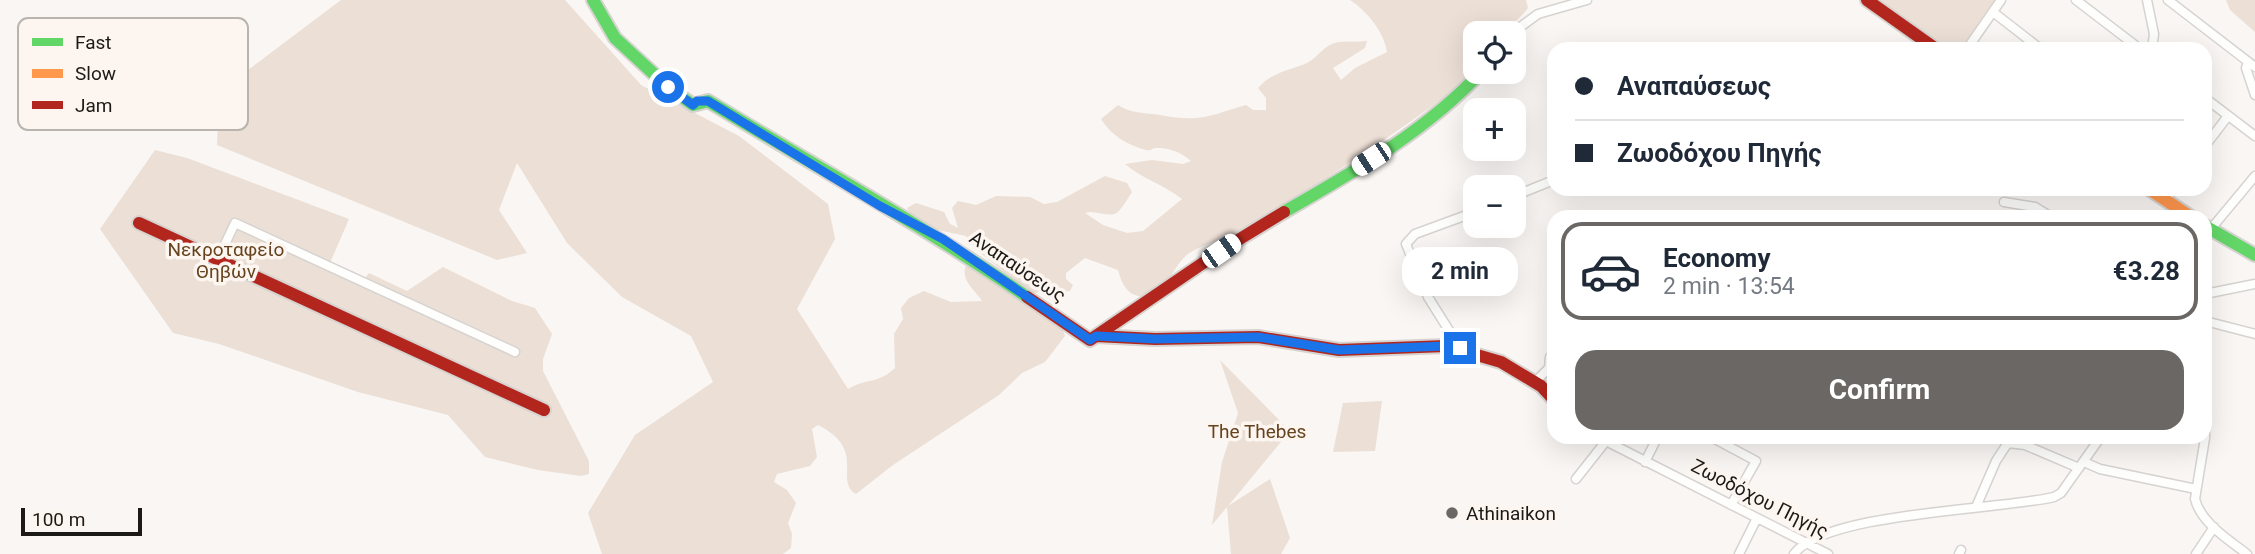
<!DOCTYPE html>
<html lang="en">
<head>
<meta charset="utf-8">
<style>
	:root { --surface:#fff; --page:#f6f6f7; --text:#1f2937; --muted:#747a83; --line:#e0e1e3; --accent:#6a6764 }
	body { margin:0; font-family:Roboto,sans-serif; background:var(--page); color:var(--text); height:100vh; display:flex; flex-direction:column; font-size:26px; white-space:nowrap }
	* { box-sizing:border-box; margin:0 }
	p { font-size:23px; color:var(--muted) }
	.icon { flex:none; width:38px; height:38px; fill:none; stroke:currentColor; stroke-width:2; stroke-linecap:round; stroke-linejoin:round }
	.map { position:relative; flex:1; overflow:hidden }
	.side { position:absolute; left:1547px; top:210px; width:665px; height:234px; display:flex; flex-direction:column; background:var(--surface); border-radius:21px; box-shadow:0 7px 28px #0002 }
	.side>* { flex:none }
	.hud { position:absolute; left:1547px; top:42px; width:665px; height:154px; border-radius:21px; box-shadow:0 7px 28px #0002; display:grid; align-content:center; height:154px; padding:0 28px; background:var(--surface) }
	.buttons { position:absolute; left:1463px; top:21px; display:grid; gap:14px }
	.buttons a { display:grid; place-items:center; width:63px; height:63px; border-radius:14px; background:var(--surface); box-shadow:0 7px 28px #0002; font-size:35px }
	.scale { position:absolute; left:21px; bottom:18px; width:121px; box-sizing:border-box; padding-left:7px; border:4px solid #1c1a17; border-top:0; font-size:19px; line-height:24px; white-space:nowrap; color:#1c1a17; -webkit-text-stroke:5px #fdf6f0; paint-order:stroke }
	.end { position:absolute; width:32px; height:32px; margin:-16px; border:9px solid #1a73e8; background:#fff; box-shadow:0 0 0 4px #fff }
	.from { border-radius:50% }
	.bubble { position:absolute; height:49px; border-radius:21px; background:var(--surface); box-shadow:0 7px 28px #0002; font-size:23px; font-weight:700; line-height:49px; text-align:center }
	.car { position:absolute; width:21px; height:42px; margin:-21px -10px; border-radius:9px; box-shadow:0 0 5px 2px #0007; background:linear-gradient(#fff 24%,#345 0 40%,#fff 0 76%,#345 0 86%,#fff 0) }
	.hud b { display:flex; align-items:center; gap:24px; height:66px; font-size:26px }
	.hud b+b { border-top:2px solid var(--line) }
	.hud i { width:18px; height:18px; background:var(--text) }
	ul { padding:12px 0 0; list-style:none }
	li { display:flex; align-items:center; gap:21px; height:98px; margin:0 14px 10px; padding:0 14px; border:4px solid transparent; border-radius:21px }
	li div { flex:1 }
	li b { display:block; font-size:26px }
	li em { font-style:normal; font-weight:700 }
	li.current { border-color:var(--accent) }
	li>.icon { width:63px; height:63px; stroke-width:1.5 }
	.cta { display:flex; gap:14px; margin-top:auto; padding:14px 28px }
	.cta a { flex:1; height:80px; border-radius:21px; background:var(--accent); color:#fff; font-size:28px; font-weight:700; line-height:80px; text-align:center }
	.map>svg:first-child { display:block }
</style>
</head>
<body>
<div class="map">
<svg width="2255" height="554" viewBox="0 0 2255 554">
	<rect width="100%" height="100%" fill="#faf6f3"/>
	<path fill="#ebdfd6" d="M341,0H565L641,85L739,136L828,204L835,239L797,309L848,389C867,378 878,384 895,368L894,334L903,319L901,308L909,298L924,291L951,302L982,301C973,287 959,280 967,263L1062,328L1065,336L1045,362L1022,373L999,395L893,465L856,494C833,480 868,450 818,425L812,429L817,457L810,466L777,474L774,482L787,490L796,503L788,523L792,534L791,548L783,554H602L588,513L635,435L713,382L691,336L622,297L567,243L517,163L499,210L527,253L497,260L217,145L219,92Z
		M1350,0H1526L1528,8C1513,28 1499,33 1475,33V66C1467,74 1459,86 1450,93C1381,144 1309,191 1235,233C1221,241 1204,244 1191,252C1172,263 1169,296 1140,296C1126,295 1121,281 1118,270L1085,258L1066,273V279L1073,285L1070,291L1057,292L1048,285L1043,292L1032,293L980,253L966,236L938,230L912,217L907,208L916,203L944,212L950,224L958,228L952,208L958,201L976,205L996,196L1030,197L1044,204L1057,202L1105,176L1127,183L1132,192C1128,198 1123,207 1118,212C1109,219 1095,209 1085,213L1103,225L1127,233L1143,231L1182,199C1165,185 1144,180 1125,164L1152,160L1183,164L1191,161C1183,153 1168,147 1156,148C1149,149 1153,151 1146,150C1127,145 1111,135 1101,119L1118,105C1134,115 1147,112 1165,116C1202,122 1211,115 1246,105L1253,110H1266V98L1258,88C1272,72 1288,71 1307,63C1319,57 1324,44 1339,42C1348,41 1357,42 1367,41L1365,48L1333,68L1341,80L1355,68L1387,52C1384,32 1367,11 1350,0Z
		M1875,0H1997L1961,49H1948Z
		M2226,0H2255V32L2230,10Z
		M155,150L187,158L349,219L330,263L364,279L369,273L407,291L443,267L512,301L535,308L552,334L543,359V371L589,461V474L581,476L538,470L485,457L448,415L358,392L219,344L173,333L100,229Z
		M1220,360L1290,431L1228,506L1270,479L1290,538L1281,554H1231L1227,507L1212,525L1222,462L1238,413Z
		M1382,401L1375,451L1333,452L1343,403Z"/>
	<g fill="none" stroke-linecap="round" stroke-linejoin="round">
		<defs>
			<path id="street" d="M2076,0L2140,49
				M2147,0L2154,34L2152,49
				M2168,0L2255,67
				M1993,12L2038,47L2050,49
				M1512,33L1538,14L1587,0
				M1967,49L2001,0
				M2248,62L2246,68L2255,95
				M2205,98L2255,136
				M2205,146L2228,116
				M1514,196L1554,180
				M2165,200L2173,189
				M2004,202L2035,207L2051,217
				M2210,230L2255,176
				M218,259L235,223L515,352
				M2205,294L2255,284
				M2205,321L2255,334
				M1460,348L1428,297L1406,244L1415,234L1475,212
				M1535,382L1549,368L1550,357
				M2205,403V437
				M1600,438L1828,554
				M1713,438L1756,461L1731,505
				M2205,438L2195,499C2201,523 2229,540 2247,554
				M2008,443L2025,445L2079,468
				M1645,462L1657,438
				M2084,462L2100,469L2196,489
				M1576,479L1606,441
				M1976,507L1996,461L2011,438
				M1739,554L1757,518
				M1794,554C1825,512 2000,510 2054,497L2061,493L2100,438
				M1959,554L1961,550
				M2196,554L2214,527"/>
			<path id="fast" d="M593,0L615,38L668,87L693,105L708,101C815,166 924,226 1027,297
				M1284,212C1355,171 1425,132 1481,72
				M2205,226L2255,255"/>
			<path id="slow" d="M2149,189L2191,217"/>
			<path id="jam" d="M1867,0L1936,49
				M139,223L544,410
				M1027,297L1090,340L1225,248L1284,212
				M1096,336L1155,339L1258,337L1339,350L1446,346L1501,362L1541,386L1554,400"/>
		</defs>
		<use href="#street" stroke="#d6d3d0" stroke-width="11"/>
		<use href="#fast" stroke="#d6d3d0" stroke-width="16"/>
		<use href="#slow" stroke="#d6d3d0" stroke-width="16"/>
		<use href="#jam" stroke="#d6d3d0" stroke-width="16"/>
		<use href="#street" stroke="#fefefd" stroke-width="8"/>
		<use href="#fast" stroke="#63d668" stroke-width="12"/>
		<use href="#slow" stroke="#ff974d" stroke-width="12"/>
		<use href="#jam" stroke="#b3261e" stroke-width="12"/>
	</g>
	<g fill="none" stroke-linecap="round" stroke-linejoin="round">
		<path stroke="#1a73e8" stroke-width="9" d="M668,87L693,105L697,101H708L880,206L943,239L1090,340L1096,336L1155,339L1258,337L1339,350L1446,346L1460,348"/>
	</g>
	<circle fill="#6a6764" stroke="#fdf6f0" stroke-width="2.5" cx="1452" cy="513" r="7"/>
	<g text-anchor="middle" stroke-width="7" stroke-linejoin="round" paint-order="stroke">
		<g font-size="19" fill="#66431f" stroke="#fdf6f0">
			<text x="226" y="256">Νεκροταφείο<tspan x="226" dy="22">Θηβών</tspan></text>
			<text x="1257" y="438">The Thebes</text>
		</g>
		<g font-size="19" fill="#1c1a17" stroke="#fdf6f0">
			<text transform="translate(1018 266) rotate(34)" y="7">Αναπαύσεως</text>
			<text transform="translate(1760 498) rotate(27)" y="7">Ζωοδόχου Πηγής</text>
		</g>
		<g font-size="19" fill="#1c1a17" stroke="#fdf6f0" text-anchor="start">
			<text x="1466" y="520">Athinaikon</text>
		</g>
	</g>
	<rect x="18" y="18" width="230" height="112" rx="10" fill="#fdf6f0" stroke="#bab4af" stroke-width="2"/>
	<rect x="32" y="38" width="31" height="8" fill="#63d668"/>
	<rect x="32" y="69" width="31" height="9" fill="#ff974d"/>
	<rect x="32" y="101" width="31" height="8" fill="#b3261e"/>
	<g font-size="19" fill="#1c1a17">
		<text x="75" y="49">Fast</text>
		<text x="75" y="80">Slow</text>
		<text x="75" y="112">Jam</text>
	</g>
</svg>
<div class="buttons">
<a><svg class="icon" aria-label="locate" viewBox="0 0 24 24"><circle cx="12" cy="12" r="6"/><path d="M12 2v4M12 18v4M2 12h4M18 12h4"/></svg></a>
<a>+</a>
<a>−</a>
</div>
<div class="scale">100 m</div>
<i class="end from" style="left:668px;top:87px"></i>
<i class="end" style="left:1460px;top:348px"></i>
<div class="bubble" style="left:1402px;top:247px;width:116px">2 min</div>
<i class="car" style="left:1371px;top:159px;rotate:237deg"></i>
<i class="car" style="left:1221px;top:251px;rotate:55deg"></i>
<div class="hud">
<b><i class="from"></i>Αναπαύσεως</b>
<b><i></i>Ζωοδόχου Πηγής</b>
</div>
<section class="side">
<ul>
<li class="current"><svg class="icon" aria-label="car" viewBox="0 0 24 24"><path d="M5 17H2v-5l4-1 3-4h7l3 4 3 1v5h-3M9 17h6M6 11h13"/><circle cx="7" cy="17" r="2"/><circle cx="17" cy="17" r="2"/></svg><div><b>Economy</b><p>2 min · 13:54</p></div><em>€3.28</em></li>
</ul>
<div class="cta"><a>Confirm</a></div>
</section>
</div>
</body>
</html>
